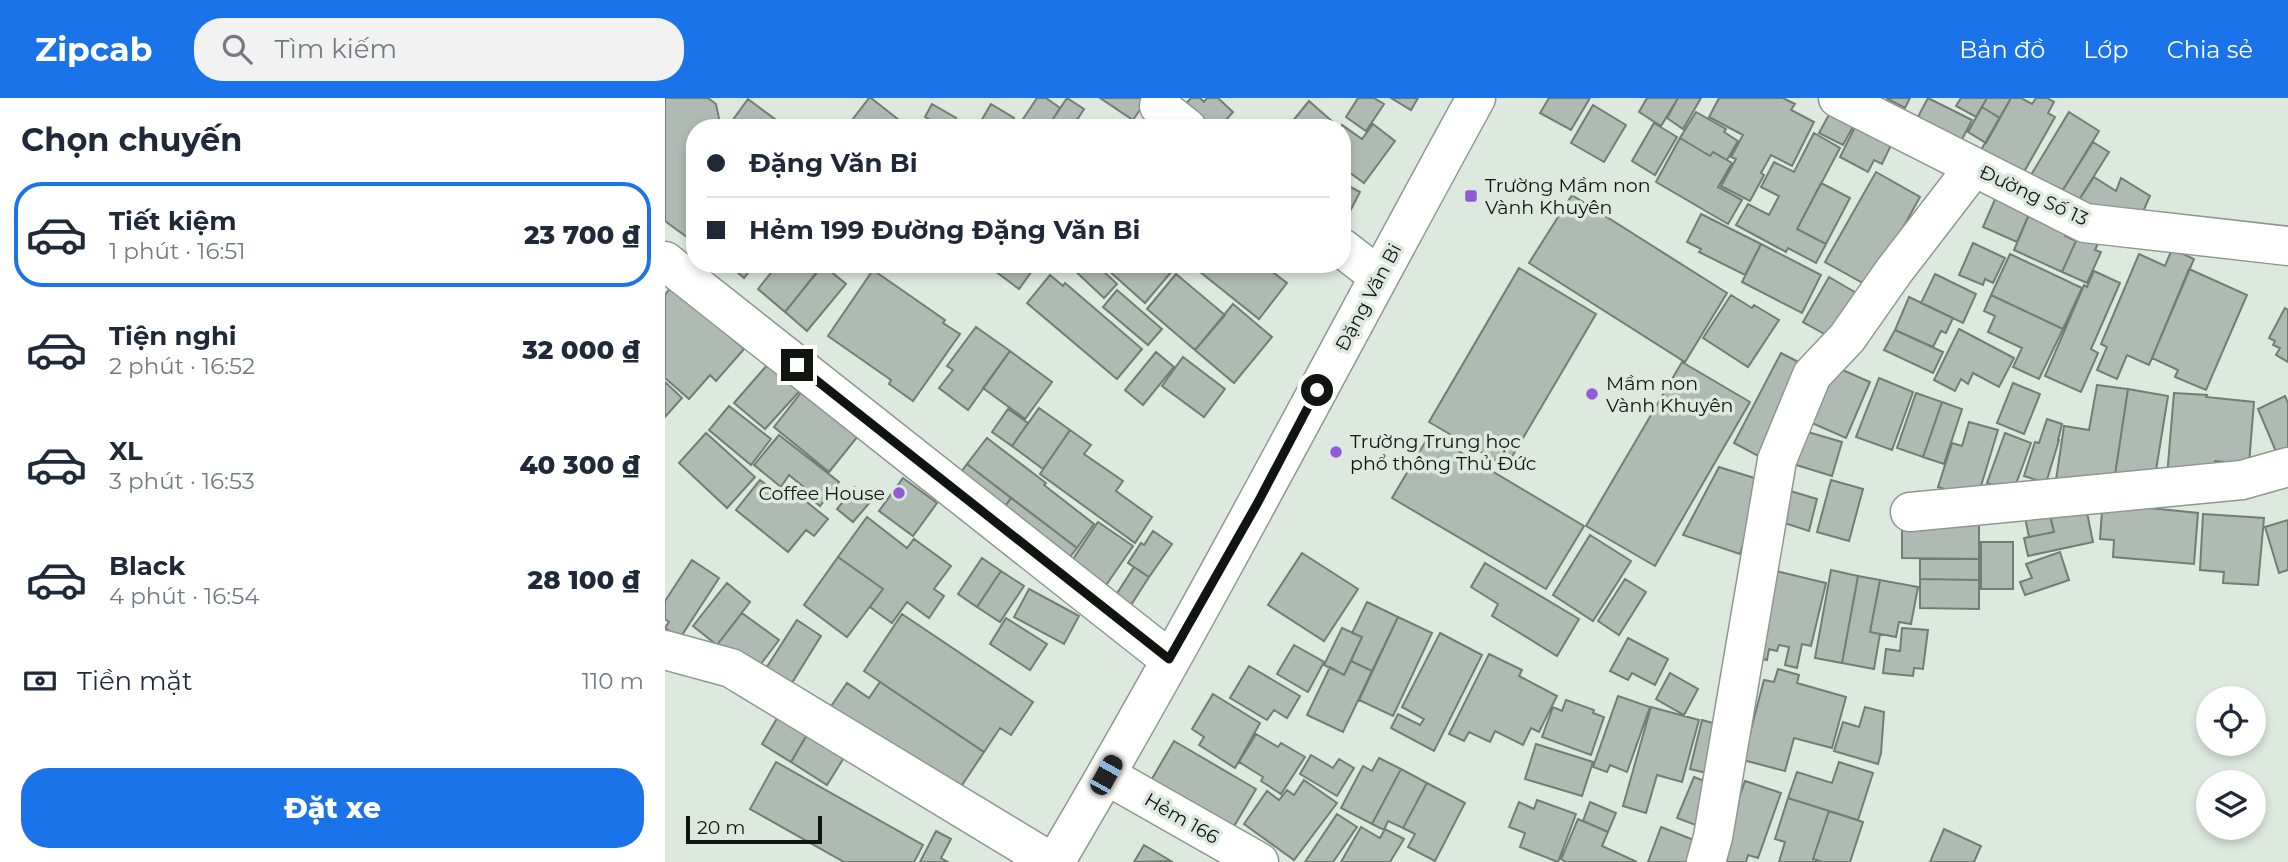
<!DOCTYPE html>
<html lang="vi">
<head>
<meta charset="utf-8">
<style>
	:root { --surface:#fff; --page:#f2f2f3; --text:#1f2937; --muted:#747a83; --line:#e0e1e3; --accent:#1a73e8 }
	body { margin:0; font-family:Montserrat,sans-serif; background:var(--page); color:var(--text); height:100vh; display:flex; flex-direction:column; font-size:26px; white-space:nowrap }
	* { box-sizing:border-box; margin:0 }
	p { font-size:23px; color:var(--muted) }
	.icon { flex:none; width:38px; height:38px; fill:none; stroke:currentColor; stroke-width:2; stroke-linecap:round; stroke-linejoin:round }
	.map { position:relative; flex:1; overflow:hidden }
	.side { display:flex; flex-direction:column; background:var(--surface); width:665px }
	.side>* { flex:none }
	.guide { position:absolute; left:21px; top:21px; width:665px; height:154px; border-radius:28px; box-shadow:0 4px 10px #0003; display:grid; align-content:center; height:154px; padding:0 21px; background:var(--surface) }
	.controls { position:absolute; left:1531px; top:588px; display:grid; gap:14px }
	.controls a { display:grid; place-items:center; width:70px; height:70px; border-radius:50%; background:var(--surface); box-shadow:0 4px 10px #0003; font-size:35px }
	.scale { position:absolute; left:21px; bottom:18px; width:136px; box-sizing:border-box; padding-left:7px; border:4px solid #101511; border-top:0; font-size:19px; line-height:24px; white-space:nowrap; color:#101511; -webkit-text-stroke:5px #dde9df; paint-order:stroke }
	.end { position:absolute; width:32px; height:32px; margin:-16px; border:9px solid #101511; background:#fff; box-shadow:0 0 0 4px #fff }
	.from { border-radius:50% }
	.car { position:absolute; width:21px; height:42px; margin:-21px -10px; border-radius:9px; box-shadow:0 0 5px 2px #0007; background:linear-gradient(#222 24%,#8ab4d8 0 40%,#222 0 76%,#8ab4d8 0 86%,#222 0) }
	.guide b { display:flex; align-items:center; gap:24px; height:66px; font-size:26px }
	.guide b+b { border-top:2px solid var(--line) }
	.guide i { width:18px; height:18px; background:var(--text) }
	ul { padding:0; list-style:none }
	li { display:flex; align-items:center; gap:21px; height:105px; margin:0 14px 10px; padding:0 7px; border:4px solid transparent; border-radius:28px }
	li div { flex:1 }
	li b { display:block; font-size:26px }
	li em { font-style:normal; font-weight:800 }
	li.on { border-color:var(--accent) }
	li>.icon { width:63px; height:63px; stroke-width:1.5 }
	h2 { padding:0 21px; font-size:32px; line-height:84px }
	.pay { display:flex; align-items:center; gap:18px; height:77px; padding:0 21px; font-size:26px }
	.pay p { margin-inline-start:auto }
	.action { display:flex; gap:14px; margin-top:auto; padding:14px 21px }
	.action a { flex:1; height:80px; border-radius:28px; background:var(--accent); color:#fff; font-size:28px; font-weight:800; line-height:80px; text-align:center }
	header { display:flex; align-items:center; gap:42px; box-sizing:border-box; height:98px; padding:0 35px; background:var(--accent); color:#fff }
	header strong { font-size:33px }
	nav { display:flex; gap:38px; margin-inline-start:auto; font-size:24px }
	.search { width:490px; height:63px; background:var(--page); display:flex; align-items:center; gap:18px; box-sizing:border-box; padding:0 24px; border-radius:28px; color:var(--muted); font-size:26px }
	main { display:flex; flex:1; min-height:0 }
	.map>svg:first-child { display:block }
</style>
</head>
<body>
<header>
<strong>Zipcab</strong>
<div class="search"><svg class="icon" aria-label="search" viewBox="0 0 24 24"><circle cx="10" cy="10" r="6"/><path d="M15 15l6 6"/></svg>Tìm kiếm</div>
<nav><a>Bản đồ</a><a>Lớp</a><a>Chia sẻ</a></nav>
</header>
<main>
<section class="side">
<h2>Chọn chuyến</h2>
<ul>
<li class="on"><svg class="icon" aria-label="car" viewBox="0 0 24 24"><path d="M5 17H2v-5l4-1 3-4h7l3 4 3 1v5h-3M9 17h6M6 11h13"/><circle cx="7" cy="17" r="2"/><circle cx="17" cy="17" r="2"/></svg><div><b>Tiết kiệm</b><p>1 phút · 16:51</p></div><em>23 700 ₫</em></li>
<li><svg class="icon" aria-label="car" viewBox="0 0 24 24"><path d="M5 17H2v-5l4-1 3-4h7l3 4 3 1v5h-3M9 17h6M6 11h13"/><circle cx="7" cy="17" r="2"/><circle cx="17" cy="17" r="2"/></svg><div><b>Tiện nghi</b><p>2 phút · 16:52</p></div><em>32 000 ₫</em></li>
<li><svg class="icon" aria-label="car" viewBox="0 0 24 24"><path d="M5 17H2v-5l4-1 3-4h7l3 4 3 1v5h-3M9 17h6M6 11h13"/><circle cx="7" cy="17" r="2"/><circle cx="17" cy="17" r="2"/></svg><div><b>XL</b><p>3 phút · 16:53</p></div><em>40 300 ₫</em></li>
<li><svg class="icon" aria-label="car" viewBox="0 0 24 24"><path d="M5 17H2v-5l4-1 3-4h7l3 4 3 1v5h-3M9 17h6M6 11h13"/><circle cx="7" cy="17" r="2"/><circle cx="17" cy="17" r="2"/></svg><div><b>Black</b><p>4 phút · 16:54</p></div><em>28 100 ₫</em></li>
</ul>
<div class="pay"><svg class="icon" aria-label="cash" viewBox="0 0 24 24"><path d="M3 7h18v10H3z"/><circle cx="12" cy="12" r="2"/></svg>Tiền mặt<p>110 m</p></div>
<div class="action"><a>Đặt xe</a></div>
</section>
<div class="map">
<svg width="1623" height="764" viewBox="0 0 1623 764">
	<rect width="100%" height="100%" fill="#dde9df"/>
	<path fill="#afbbb2" stroke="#727d74" stroke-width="2" d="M0,0H43L51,6L56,30H30V145L0,123Z
		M204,0H206L244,30H181Z
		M372,0H381L395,10L382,30H352Z
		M402,0L419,11L407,30H382Z
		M435,0H483L468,22Z
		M526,0H535L539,4L542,0H553L568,14L554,30H516L512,16Z
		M693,0H709L719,6L701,33L681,19Z
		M726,0H753L746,12Z
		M884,0H925L906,32L875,15Z
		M982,0H1013L996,28L974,14Z
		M1013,0H1036L1018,31L1002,20Z
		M1054,0H1118L1130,6L1126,12L1149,24L1127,68L1106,57L1096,75L1099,77L1085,103L1056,88L1071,61L1066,59L1078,37L1044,19Z
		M1221,0H1245L1240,10Z
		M1263,0L1307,22L1291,53L1247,30Z
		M1296,0H1322L1311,19L1291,8Z
		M1322,0H1346L1335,20L1317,9Z
		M1346,0H1356L1367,6L1371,0H1382L1389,4L1383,15L1390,19L1351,88L1312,59Z
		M83,1L122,30H62Z
		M644,3L670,26L667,30H622Z
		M267,6L291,20L286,30H261L265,22L260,19Z
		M326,6L349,20L344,30H312Z
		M928,7L961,27L939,64L906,45Z
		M1317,9L1335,20L1321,45L1303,34Z
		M1166,13L1190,25L1178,47L1154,35Z
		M1031,14L1061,31L1059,34L1073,43L1062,62L1048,54L1045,58L1015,40Z
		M1404,14L1434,33L1396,95L1366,77Z
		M412,21L426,30H407Z
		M1193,23L1229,41L1217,66L1209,62L1203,74L1175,59Z
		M989,25L1012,39L990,77L967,63Z
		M708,26L730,43L699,85L677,69V30H675L677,27L697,41Z
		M1149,35L1175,50L1132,131L1161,146L1151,165L1123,150L1121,154L1071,127L1083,106L1104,117L1114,98L1096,89L1109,64L1129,74Z
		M1015,40L1045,58L1048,54L1067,65L1053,89L1077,102L1063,126L991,84Z
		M1428,44L1444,54L1412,105L1396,95Z
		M1211,74L1255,99L1205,189L1160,164Z
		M1429,79L1451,93L1456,80L1485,98L1476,118L1412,105Z
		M1156,85L1185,100L1161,146L1132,131Z
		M680,86L695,94L679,125L677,124V91Z
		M1334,92L1368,107L1352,144L1318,129Z
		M907,97L1062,195L1020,264L864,165Z
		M1368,107L1406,124L1400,138L1411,143L1397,174L1349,152Z
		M1036,116L1096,146L1080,177L1034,154L1036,151L1022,144Z
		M1415,134L1434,143L1430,152L1436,154L1422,185L1397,174Z
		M1308,145L1340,160L1328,185L1320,181L1318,187L1294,177Z
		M1096,146L1156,177L1137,215L1077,184Z
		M1507,151L1529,161L1484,267L1462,257L1452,281L1432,272L1442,249L1436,246L1474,156L1500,168Z
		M1345,156L1417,190L1398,231L1326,197Z
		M63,166H90L79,180Z
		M113,166H158L120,214L93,191Z
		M335,166H372L354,191L330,173Z
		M412,166H442L437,172L452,186L439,200L408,171Z
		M450,166H513L480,205L444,173Z
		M525,166H597L622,185L594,221Z
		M158,167L181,186L142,233L120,214Z
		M854,170L931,216L841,369L764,324Z
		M1524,171L1582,197L1541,292L1510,279L1513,272L1487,260Z
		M208,172L280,222L278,225L295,236L248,303L224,286L226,282L163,238Z
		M1429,173L1455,185L1426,251L1433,255L1416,294L1380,278L1419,187L1422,189Z
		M511,176L560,217L530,252L482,211Z
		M1270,176L1311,196L1298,225L1256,205Z
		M385,177L398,188L400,185L477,251L452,281L362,205Z
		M1164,179L1193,196L1165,239L1138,224Z
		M7,188L79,251L51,283L45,277L24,301L0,280V197Z
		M452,192L497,231L483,247L438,209Z
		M1066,197L1087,210L1089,207L1114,222L1083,269L1038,240Z
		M1326,197L1398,231L1374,281L1348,269L1357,250L1323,234L1330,218L1319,213Z
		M1244,199L1288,220L1281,235L1276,233L1268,249L1230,232Z
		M568,206L607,239L569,285L530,252Z
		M1620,210L1623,212V264L1611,257L1615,250L1608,247L1610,243L1604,240Z
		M311,229L345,253L303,312L274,290L288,272L282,268Z
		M1294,231L1349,260L1334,289L1308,275L1303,286L1296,281L1290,293L1269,282Z
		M1230,232L1278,254L1268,275L1219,252Z
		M345,253L387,284L360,321L318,290Z
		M491,254L509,269L478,307L460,292Z
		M1116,255L1145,270L1097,360L1069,345Z
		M110,258L141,286L100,331L69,305Z
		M518,259L560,291L539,319L497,288Z
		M1017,264L1085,304L990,468L921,428Z
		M1164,266L1205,284L1181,340L1140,322Z
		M1214,280L1248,294L1227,352L1191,339Z
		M146,282L202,327L164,374L109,329Z
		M0,284L17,300L0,319Z
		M1348,285L1375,296L1359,336L1332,325Z
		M1432,287L1463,291L1448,390L1391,382L1399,328L1424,332Z
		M1463,291L1503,298L1487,397L1448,390Z
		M1251,295L1277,304L1258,359L1232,350Z
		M1509,295L1542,297L1541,299L1589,304L1584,366L1550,363L1547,394L1501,390Z
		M1620,298L1623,305V351L1612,356L1593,311Z
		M1277,304L1297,311L1279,366L1258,359Z
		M64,308L106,341L86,367L44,332Z
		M374,310L405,332L378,371L347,348Z
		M343,311L363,325L347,348L327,334Z
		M1382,321L1397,326L1393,342H1394L1381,385L1359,378L1370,344L1374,345Z
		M1304,324L1333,332L1312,401L1273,389L1287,345L1297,348Z
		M405,332L426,347L419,356L458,383L451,393L487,419L470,445L375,376Z
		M1136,332L1177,344L1167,378L1128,366Z
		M41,335L90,379L62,410L14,365Z
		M1340,335L1366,345L1348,394L1322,385Z
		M765,336L919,428L881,491L727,400Z
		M114,337L174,384L155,408L139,395L141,391L124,377L116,389L89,367Z
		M322,340L381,385L379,387L429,426L412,450L302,366Z
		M302,366L346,400L332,420L288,385Z
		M1054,369L1099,383L1075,456L1018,437Z
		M238,380L272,405L248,438L214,413Z
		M95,382L116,398L123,389L163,421L149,438L141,432L123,454L71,412Z
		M1166,382L1198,391L1184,443L1152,434Z
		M190,389L206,403L188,424L172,411Z
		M1122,392L1152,401L1144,433L1113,423Z
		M1438,399L1475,409L1533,415L1529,466L1448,459L1449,442L1435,441Z
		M346,400L412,450L397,469L332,420Z
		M1420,405L1428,444L1363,458L1359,440L1389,434L1384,412Z
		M1382,406L1389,434L1364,439L1358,410Z
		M1538,416L1599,420L1593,487L1558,485L1559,474L1535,472Z
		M202,419L242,450L249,441L286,468L269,491L279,498L264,520L242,504L227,525L205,509L218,491L173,459Z
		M1237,421L1314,422V461L1237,460Z
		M1623,422V472L1614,475L1600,429Z
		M433,424L468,448L435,496L400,473Z
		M488,433L507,446L484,479L463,465L476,445L479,447Z
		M925,437L966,463L928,523L888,497Z
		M1316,444H1348V491H1316Z
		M1395,454L1404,482L1360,497L1355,484L1367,480L1361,466Z
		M637,455L693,491L659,543L603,507Z
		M173,459L218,491L182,539L139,507Z
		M317,460L336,473L312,509L293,496Z
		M1255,461H1314V482L1255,481Z
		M27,462L54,480L15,540L0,530L4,524L0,521V503Z
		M820,465L914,521L892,558L827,518L833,506L806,489Z
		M469,469L484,479L466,507L451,497Z
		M1107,472L1161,485L1146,548L1137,546L1132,570L1120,567L1124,549L1114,547L1112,553L1104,551L1102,562L1080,557Z
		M1166,472L1193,478L1177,565L1150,560Z
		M336,473L359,488L335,524L312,509Z
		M1193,478L1215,482L1205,534L1215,536L1209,571L1177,565Z
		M960,481L981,494L954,537L933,523Z
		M1255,481L1314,482V511L1255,510Z
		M1215,482L1253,489L1246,526L1234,524L1231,539L1205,534Z
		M62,485L85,504L52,547L28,528Z
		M364,491L414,518L399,546L349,519Z
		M702,504L733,519L707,573L686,563L697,539L687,535Z
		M77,515L114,542L89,575L52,547Z
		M237,516L368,604L346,637L335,630L319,654L199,573Z
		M733,519L767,535L728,618L694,602Z
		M341,520L382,546L365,572L325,546Z
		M132,522L156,538L125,588L100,572Z
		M677,530L697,539L679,577L659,567Z
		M1237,530L1263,532L1258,571L1249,570L1248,578L1218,575L1221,551L1235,553Z
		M775,535L817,557L769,653L726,630L733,616L755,627L759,621L737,609Z
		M963,540L1003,561L990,587L967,575L963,582L945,573Z
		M629,547L659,564L643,594L612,576Z
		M824,556L857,572L854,578L892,598L874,634L866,630L858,647L830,633L825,644L804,634L799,643L784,636Z
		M686,563L707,573L678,634L642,617L665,569L679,577Z
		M584,568L635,598L622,620L609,612L602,622L565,600Z
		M1113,571L1134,577L1132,585L1181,599L1167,650L1129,640L1120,673L1078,662L1099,582L1109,584Z
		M1005,575L1033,591L1019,617L991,601Z
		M215,584L319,654L287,702L160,617L182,585L204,600Z
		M548,596L595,625L570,670L534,647L539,639L527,631Z
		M953,598L985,609L962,674L945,667L942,674L928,669Z
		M901,602L929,612L928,615L939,619L926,657L877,639L888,609L897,613Z
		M986,609L1034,622L1017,684L992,677L981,715L958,708Z
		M1200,609L1219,614L1216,655L1213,666L1169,653L1178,624L1194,629Z
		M114,617L143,635L126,664L97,646Z
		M1037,622L1062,629L1049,677L1025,671Z
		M143,635L180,658L162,687L126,664Z
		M591,636L613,649L616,645L640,659L616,696L596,683L598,679L574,664Z
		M509,643L591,691L562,740L481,691Z
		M871,646L928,664L917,698L860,681Z
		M646,657L668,670L674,661L689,670L672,698L635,676Z
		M714,660L736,671L707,726L676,710L698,668L707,673Z
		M111,664L258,747L249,764H179L85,711Z
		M1174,664L1208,675L1193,722L1123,700L1132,674L1167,685Z
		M736,671L762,685L738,730L723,723L719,732L707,726Z
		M1029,679L1065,693L1049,734L1012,720Z
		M639,682L672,705L629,762L579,726L602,693L614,702L622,692L629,697Z
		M1080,683L1116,695L1093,760L1083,757L1081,764H1051Z
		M762,685L800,705L770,763L743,749L750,736L738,730Z
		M1123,700L1164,713L1148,761L1152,764H1114L1120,744L1110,741Z
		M872,702L911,716L893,764L855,749L860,735L844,729L854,704L869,711Z
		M925,704L951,715L943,734L918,723Z
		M1164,713L1198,724L1185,764H1158L1148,761Z
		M672,716L692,729L668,764H640Z
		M913,721L943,734L937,748L972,764H901L896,761Z
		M696,729L715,740L720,731L739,741L725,764H676Z
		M996,729L1039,746L1032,764H983Z
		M1279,731L1316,748L1309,764H1265Z
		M271,733L286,741L276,760L283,764H255Z
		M479,747L506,763L469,764Z"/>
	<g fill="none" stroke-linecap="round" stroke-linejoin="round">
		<defs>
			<path id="minor" d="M1173,0L1420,125L1623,148
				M494,8L522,30
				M677,150L713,178
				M0,163L504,561
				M1245,414L1577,382L1623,369
				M0,552L66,570L386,764
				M441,677L594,764
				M1041,764L1048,739L1112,362L1147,277L1182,240L1229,173L1309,69"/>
			<path id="secondary" d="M390,764C538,514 671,255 811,0"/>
		</defs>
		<use href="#minor" stroke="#8d988f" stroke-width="41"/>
		<use href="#secondary" stroke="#8d988f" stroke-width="41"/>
		<use href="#minor" stroke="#fff" stroke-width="38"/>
		<use href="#secondary" stroke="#fff" stroke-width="38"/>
	</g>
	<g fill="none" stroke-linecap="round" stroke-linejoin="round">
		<path stroke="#101511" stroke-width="9" d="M132,267L504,561L592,406L652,292"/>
	</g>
	<g fill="#915bd4" stroke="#dde9df" stroke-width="2.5">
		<rect x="799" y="91" width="14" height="14" rx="3.5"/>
		<circle cx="927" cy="296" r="7"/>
		<circle cx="671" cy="354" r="7"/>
		<circle cx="234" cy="395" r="7"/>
	</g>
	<g text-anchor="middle" stroke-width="7" stroke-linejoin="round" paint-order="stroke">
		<g font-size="19" fill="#101511" stroke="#dde9df" text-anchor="start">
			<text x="820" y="94">Trường Mầm non<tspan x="820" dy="22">Vành Khuyên</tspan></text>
			<text x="941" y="292">Mầm non<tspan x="941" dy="22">Vành Khuyên</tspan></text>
			<text x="685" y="350">Trường Trung học<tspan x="685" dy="22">phổ thông Thủ Đức</tspan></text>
			<text x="220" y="402" text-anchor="end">Coffee House</text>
		</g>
		<g font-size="19" fill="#101511" stroke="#dde9df">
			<text transform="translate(1369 97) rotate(25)" y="7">Đường Số 13</text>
			<text transform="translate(703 199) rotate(-62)" y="7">Đặng Văn Bi</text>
			<text transform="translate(517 720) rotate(30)" y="7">Hẻm 166</text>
		</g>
	</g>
</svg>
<div class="controls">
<a><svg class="icon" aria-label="locate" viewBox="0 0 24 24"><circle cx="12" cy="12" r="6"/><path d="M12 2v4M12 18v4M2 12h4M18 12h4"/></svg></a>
<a><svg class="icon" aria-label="layers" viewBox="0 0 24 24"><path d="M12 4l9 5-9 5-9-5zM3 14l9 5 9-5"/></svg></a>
</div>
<div class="scale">20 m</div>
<i class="end from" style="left:652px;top:292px"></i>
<i class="end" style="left:132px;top:267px"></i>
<i class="car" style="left:441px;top:677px;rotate:29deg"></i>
<div class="guide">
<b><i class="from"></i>Đặng Văn Bi</b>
<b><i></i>Hẻm 199 Đường Đặng Văn Bi</b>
</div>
</div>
</main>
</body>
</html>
